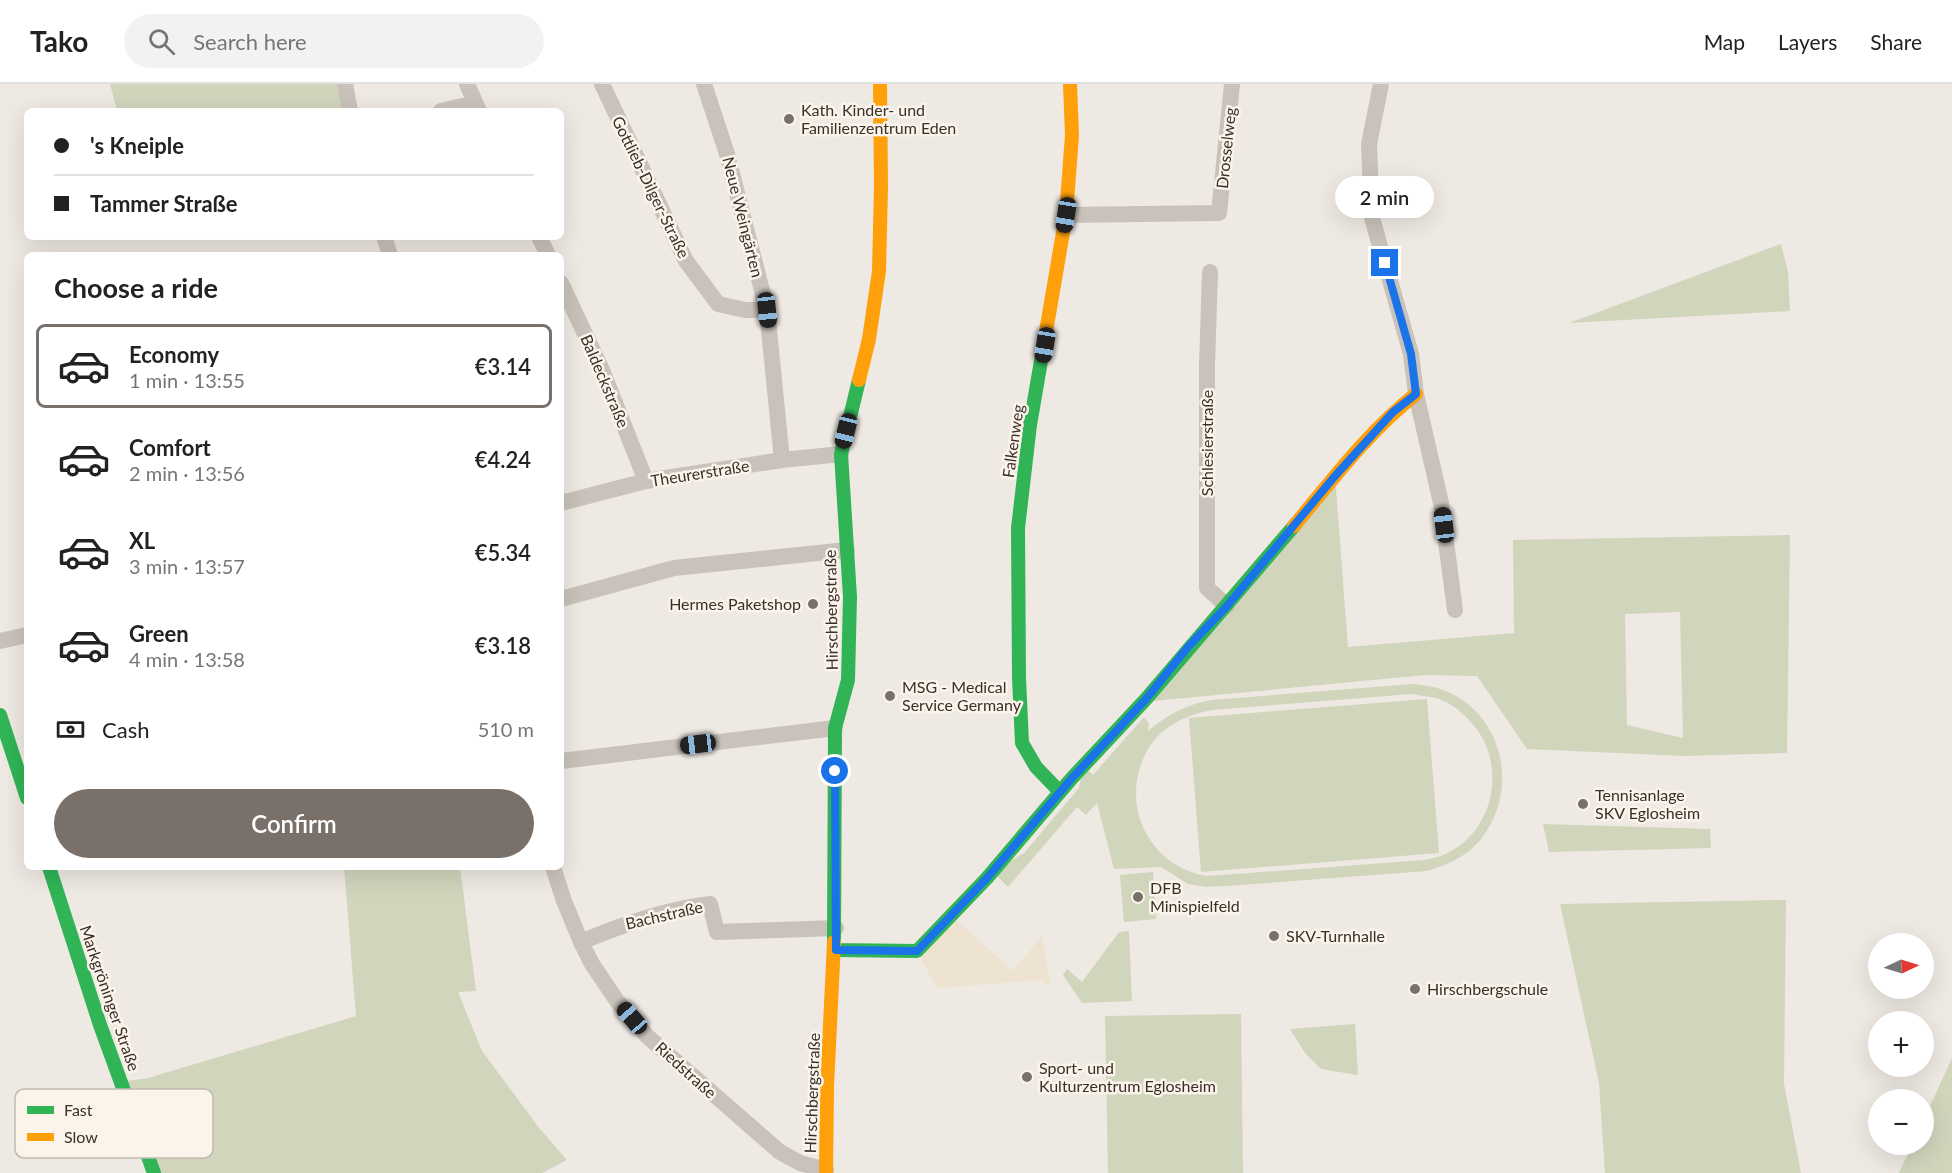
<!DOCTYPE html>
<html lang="en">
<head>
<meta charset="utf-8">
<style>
	:root { --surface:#fff; --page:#f2f2f2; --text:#222; --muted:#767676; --line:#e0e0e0; --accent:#79706a }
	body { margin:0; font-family:Lato,sans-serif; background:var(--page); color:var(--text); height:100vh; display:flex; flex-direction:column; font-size:22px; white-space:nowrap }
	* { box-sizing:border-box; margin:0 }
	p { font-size:20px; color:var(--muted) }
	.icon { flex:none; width:33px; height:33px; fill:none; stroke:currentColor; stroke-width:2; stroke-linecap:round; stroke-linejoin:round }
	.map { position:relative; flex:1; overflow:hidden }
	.details { position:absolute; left:24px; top:168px; width:540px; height:618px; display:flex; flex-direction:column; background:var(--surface); border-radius:9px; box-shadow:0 6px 24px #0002 }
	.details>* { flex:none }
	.top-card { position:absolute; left:24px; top:24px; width:540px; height:132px; border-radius:9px; box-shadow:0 6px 24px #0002; display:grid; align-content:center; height:132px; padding:0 30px; background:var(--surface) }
	.needle { width:39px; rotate:86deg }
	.buttons { position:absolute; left:1868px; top:849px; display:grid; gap:12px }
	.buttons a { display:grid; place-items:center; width:66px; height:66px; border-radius:50%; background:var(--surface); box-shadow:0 6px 24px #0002; font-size:30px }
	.end { position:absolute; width:27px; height:27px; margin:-14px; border:8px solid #1a73e8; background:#fff; box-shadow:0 0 0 3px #fff }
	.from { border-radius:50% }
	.bubble { position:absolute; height:42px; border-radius:21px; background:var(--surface); box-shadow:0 6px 24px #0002; font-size:20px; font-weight:600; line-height:42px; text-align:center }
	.car { position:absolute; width:18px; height:36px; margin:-18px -9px; border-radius:8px; box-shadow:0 0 4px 2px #0007; background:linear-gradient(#222 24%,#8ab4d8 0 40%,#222 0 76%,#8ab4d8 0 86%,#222 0) }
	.top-card b { display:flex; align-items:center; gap:21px; height:57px; font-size:22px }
	.top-card b+b { border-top:2px solid var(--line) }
	.top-card i { width:15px; height:15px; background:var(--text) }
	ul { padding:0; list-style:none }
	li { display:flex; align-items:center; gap:18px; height:84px; margin:0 12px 9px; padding:0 18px; border:3px solid transparent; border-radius:9px }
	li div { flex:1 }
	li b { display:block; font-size:22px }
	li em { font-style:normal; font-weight:600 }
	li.selected { border-color:var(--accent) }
	li>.icon { width:54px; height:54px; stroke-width:1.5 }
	h2 { padding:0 30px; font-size:27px; line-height:72px }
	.pay { display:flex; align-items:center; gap:15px; height:66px; padding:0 30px; font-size:22px }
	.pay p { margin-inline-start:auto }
	.action { display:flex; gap:12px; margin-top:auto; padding:12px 30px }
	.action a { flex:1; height:69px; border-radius:36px; background:var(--accent); color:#fff; font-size:24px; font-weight:600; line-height:69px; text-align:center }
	header { display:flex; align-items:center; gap:36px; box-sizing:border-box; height:84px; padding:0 30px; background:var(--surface); border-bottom:2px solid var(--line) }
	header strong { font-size:28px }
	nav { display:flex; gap:33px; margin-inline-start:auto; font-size:21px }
	.search { width:420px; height:54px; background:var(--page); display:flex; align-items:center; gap:15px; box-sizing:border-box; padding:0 21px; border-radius:33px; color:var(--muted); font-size:22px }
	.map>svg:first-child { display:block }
</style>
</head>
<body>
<header>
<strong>Tako</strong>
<div class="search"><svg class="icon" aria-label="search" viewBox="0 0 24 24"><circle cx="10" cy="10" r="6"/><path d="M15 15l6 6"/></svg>Search here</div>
<nav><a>Map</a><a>Layers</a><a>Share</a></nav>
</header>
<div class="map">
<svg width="1952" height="1089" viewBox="0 0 1952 1089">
	<rect width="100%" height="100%" fill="#efe9e3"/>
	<path fill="#d0d5bc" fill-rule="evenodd" d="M110,0H345L350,27H117Z
		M1781,160L1788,188L1790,227L1569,239Z
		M1335,392L1348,563L1514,549L1513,456L1790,451L1787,669L1684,672L1527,665L1477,592L1426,591L1142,618ZM1680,528L1683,654L1627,641L1625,530Z
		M1412,600C1422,601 1434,602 1443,606C1504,629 1520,706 1481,755C1468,772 1447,781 1427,787L1227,802L1206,803L1188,800L1161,783L1114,785L1097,719L1086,731L1077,723L1008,803L992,787L1024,769L1079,704L1083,682L1093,691L1144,633L1149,640L1148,647C1168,630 1186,621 1211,616ZM1412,610C1421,612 1430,612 1439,615C1455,621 1468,633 1478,647C1505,686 1493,744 1451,767C1443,772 1434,774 1425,776L1207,792C1157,784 1126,736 1139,687C1142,675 1148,663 1156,654C1171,638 1191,630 1212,626Z
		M1427,615L1439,769L1201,788L1189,634Z
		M1543,740L1710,745L1711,764L1549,768Z
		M344,783H460L476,907L458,908L482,967L540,1045L567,1076L542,1089H154L121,998L148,994L356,932Z
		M1153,788L1156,835L1124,838L1120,791Z
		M1786,816L1784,1000L1801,1089H1605L1599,999L1560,820Z
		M1129,847L1132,917L1082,919L1063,891L1067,885L1082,898L1119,848Z
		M1241,930L1243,1089H1108L1105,932Z
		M1355,940L1358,991L1321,985L1305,969L1290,945Z
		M1952,974V1089H1899L1912,1061L1923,1060V1037Z"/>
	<path fill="#eee2d1" d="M951,831L1013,887L1042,852L1051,902L1039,896L937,904L917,867Z"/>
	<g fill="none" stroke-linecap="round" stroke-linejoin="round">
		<path stroke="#c9c2bb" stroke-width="16" d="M345,0L350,27
			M467,0L479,27
			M602,0L686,177L718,220L745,226H767
			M704,0L727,70L767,226L782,376
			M1381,0L1369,60L1372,134L1411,270L1416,310L1441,419L1455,526
			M441,27L475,19
			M1066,131L1219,129L1232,0
			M384,153L390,171
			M539,153L548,171
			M1210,188L1207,282V504L1227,522
			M561,199L602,286L646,397
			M561,419L646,397L782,376L841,370
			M561,515L674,484L847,466
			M0,557L27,551
			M561,677L835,644
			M553,783L564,817L581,858L592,880L617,917L647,952L780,1068L800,1079L826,1086
			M581,858C624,840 664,826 710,820L717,848L836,844"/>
		<path stroke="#30b455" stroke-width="14" d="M1042,271L1030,341L1018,444L1019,594L1022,659L1036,683L1060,708
			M0,631L27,714
			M49,783L100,941L154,1089
			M834,858L835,644L848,596L850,513L841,370L859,296
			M835,866L917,867L987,794L1072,694L1146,615L1294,442"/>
		<path stroke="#ff9f0a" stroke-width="14" d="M1042,271L1066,131L1072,51L1070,0
			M859,296L869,255L879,187L881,103L880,0
			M1294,442C1332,396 1369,347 1416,310
			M826,1089L827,1003L834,858"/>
	</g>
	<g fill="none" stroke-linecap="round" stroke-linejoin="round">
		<path stroke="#1a73e8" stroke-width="8" d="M835,687L836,866L917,867L987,794L1072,694L1146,615L1188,563L1227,522L1335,392L1393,328L1416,310L1411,270L1385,179"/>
	</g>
	<g fill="#79706a" stroke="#fbf4eb" stroke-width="2">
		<circle cx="789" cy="35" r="6"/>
		<circle cx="813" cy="520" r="6"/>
		<circle cx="890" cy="612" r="6"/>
		<circle cx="1583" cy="720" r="6"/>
		<circle cx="1138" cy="813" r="6"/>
		<circle cx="1274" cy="852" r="6"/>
		<circle cx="1415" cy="905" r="6"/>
		<circle cx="1027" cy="993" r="6"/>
	</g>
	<g text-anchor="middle" stroke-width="5" stroke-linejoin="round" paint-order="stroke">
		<g font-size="16" fill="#3a2f29" stroke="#fbf4eb" text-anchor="start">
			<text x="801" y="32">Kath. Kinder- und<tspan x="801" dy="18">Familienzentrum Eden</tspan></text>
			<text x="801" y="526" text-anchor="end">Hermes Paketshop</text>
			<text x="902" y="609">MSG - Medical<tspan x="902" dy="18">Service Germany</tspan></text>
			<text x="1595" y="717">Tennisanlage<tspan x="1595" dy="18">SKV Eglosheim</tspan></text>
			<text x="1150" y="810">DFB<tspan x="1150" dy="18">Minispielfeld</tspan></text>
			<text x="1286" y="858">SKV-Turnhalle</text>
			<text x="1427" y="911">Hirschbergschule</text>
			<text x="1039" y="990">Sport- und<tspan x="1039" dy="18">Kulturzentrum Eglosheim</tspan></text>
		</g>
		<g font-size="16" fill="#3a2f29" stroke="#fbf4eb">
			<text transform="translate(1226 64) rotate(-84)" y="6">Drosselweg</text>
			<text transform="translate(651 103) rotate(64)" y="6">Gottlieb-Dilger-Straße</text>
			<text transform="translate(743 133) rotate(76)" y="6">Neue Weingärten</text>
			<text transform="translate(605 297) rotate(67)" y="6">Baldeckstraße</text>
			<text transform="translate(1013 357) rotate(-82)" y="6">Falkenweg</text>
			<text transform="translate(1207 359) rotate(-90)" y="6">Schlesierstraße</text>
			<text transform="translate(700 389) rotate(-9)" y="6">Theurerstraße</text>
			<text transform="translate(831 526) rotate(-91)" y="6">Hirschbergstraße</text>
			<text transform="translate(664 831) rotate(-13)" y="6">Bachstraße</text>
			<text transform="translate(110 914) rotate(71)" y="6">Markgröninger Straße</text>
			<text transform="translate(686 986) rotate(42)" y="6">Riedstraße</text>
			<text transform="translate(812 1009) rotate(-88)" y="6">Hirschbergstraße</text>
		</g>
	</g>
	<rect x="15" y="1005" width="198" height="69" rx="9" fill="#fbf4eb" stroke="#c1b9b1" stroke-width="1.5"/>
	<rect x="27" y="1022" width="27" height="8" fill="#30b455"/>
	<rect x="27" y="1049" width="27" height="8" fill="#ff9f0a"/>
	<g font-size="16" fill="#3a2f29">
		<text x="64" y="1032">Fast</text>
		<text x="64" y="1059">Slow</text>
	</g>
</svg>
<div class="buttons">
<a><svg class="needle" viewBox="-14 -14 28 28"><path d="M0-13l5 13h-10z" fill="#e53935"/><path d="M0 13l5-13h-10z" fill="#767676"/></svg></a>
<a>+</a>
<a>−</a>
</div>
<i class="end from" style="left:835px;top:687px"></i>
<i class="end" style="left:1385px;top:179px"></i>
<div class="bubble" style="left:1335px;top:92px;width:99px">2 min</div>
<i class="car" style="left:1066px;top:131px;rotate:189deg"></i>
<i class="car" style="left:767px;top:226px;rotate:174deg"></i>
<i class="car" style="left:1045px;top:261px;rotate:189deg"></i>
<i class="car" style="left:846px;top:347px;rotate:194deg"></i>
<i class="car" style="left:1444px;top:441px;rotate:353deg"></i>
<i class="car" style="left:698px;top:660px;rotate:263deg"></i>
<i class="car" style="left:632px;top:934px;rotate:319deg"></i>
<div class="top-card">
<b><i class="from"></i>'s Kneiple</b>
<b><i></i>Tammer Straße</b>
</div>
<section class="details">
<h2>Choose a ride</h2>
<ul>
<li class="selected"><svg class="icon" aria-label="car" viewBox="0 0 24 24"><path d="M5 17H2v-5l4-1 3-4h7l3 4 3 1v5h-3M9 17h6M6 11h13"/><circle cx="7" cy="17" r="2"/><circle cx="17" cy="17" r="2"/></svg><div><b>Economy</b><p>1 min · 13:55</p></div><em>€3.14</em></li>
<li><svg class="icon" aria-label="car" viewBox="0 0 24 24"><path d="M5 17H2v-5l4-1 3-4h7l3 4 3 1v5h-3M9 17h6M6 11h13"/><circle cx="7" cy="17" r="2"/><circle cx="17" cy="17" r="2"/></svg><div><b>Comfort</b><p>2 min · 13:56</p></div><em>€4.24</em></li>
<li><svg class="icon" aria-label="car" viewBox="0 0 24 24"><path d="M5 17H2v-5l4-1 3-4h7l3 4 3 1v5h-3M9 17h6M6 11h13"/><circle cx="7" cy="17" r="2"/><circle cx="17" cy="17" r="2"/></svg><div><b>XL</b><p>3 min · 13:57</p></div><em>€5.34</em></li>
<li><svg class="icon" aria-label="car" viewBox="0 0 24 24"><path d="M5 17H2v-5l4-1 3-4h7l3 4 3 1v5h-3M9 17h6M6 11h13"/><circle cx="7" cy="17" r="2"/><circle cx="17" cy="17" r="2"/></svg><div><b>Green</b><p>4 min · 13:58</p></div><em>€3.18</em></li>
</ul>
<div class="pay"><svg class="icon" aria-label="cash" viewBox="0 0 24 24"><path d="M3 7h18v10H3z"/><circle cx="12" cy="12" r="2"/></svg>Cash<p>510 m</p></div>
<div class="action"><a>Confirm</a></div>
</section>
</div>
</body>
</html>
